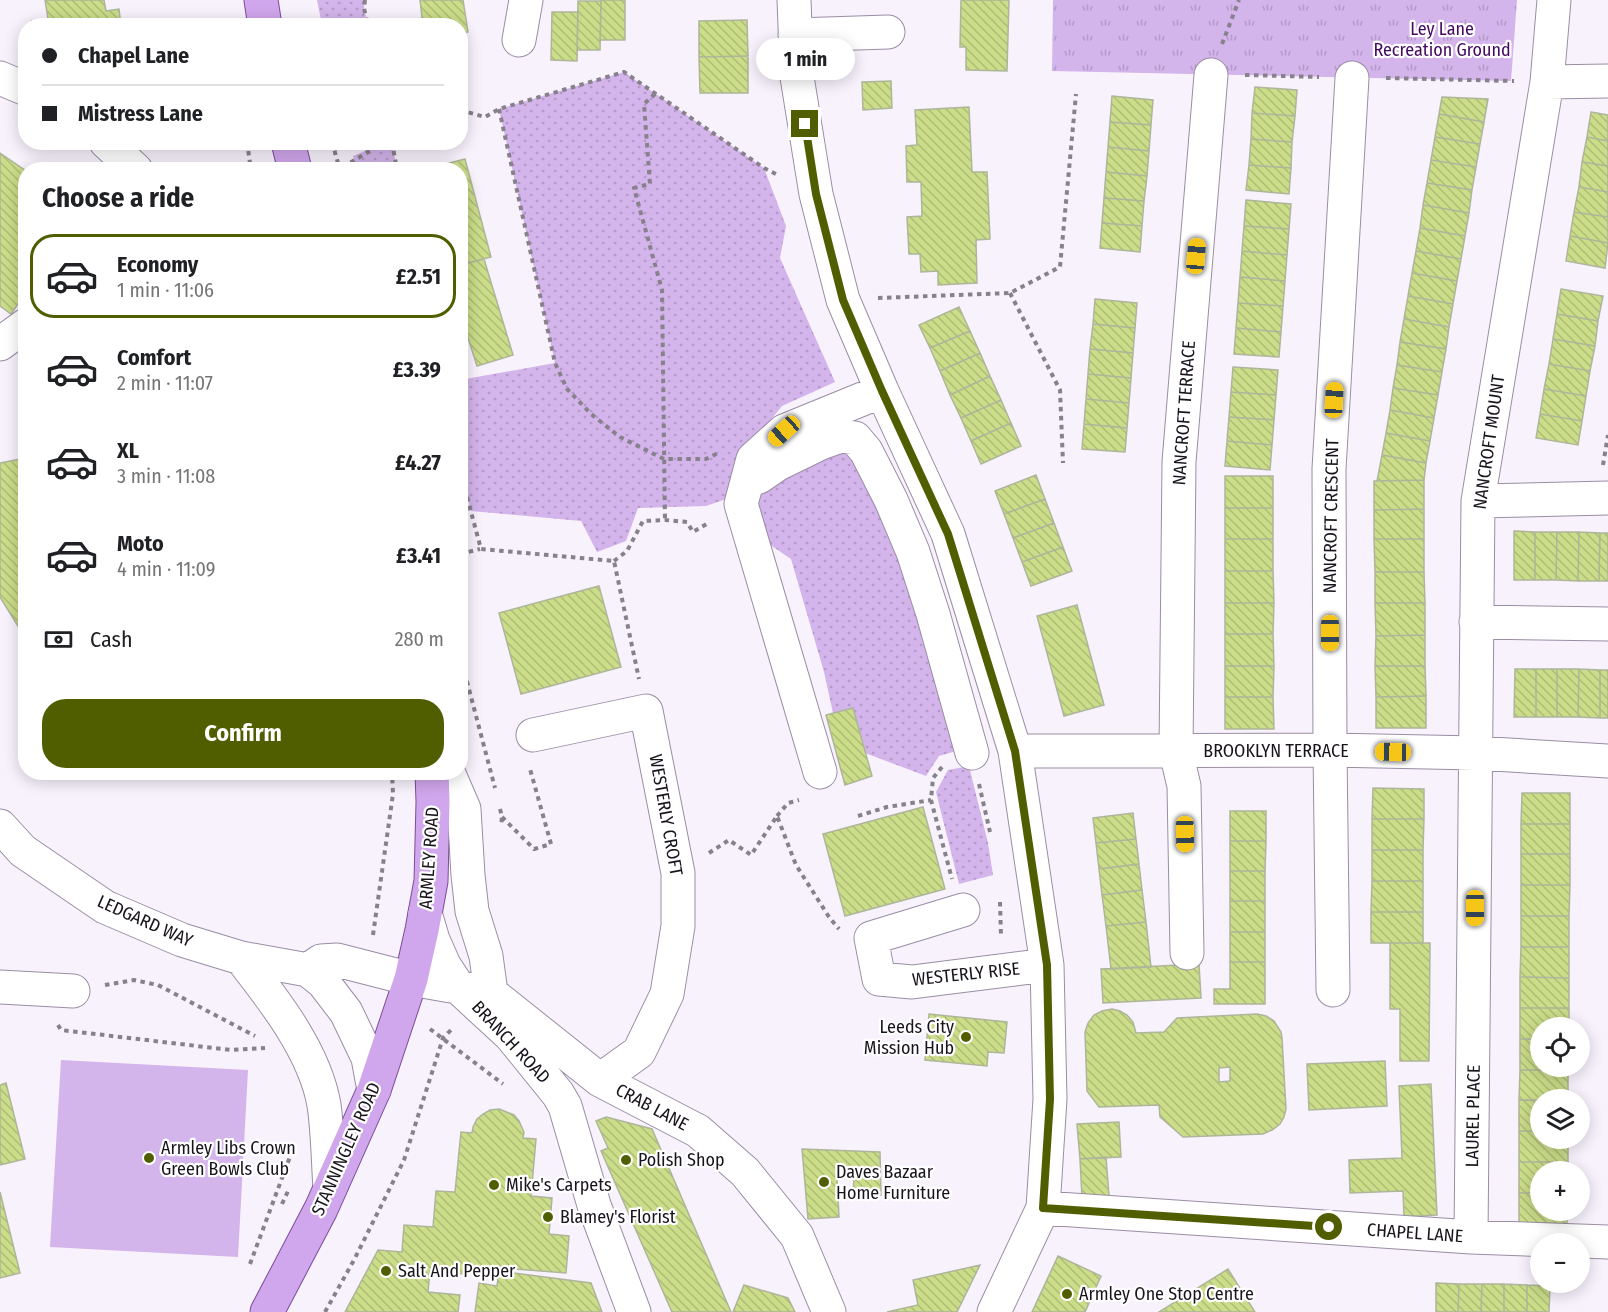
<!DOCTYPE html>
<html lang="en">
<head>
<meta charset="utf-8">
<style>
	:root { --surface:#fff; --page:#f6f6f6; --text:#202124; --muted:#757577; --line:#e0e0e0; --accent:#515e00 }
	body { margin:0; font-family:"Fira Sans Condensed",sans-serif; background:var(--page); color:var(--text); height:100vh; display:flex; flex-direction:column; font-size:22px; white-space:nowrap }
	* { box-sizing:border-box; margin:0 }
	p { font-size:20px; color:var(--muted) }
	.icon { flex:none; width:33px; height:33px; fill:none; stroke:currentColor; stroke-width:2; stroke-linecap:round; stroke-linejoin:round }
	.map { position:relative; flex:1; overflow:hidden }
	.drawer { position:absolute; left:18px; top:162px; width:450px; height:618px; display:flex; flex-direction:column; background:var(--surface); border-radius:24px; box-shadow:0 3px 15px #0003 }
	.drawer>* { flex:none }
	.guide { position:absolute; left:18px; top:18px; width:450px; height:132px; border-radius:24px; box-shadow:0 3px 15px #0003; display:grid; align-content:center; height:132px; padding:0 24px; background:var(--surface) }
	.tools { position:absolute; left:1530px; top:1017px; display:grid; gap:12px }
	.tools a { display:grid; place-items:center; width:60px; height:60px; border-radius:50%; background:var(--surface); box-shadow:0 3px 15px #0003; font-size:30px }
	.end { position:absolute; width:27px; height:27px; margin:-14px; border:8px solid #515e00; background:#fff; box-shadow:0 0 0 3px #fff }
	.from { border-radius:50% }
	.bubble { position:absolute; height:42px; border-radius:21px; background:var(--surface); box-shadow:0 3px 15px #0003; font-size:20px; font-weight:700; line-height:42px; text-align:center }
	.car { position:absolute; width:18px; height:36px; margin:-18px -9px; border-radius:8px; box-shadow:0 0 4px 2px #0007; background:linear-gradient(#f5c518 24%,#345 0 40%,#f5c518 0 76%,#345 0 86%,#f5c518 0) }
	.guide b { display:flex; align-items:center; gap:21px; height:57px; font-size:22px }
	.guide b+b { border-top:2px solid var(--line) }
	.guide i { width:15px; height:15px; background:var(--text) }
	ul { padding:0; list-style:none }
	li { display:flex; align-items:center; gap:18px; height:84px; margin:0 12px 9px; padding:0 12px; border:3px solid transparent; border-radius:24px }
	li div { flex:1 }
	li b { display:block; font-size:22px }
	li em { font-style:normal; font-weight:700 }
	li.on { border-color:var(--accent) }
	li>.icon { width:54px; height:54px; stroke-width:1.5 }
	h2 { padding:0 24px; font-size:27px; line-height:72px }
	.pay { display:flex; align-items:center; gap:15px; height:66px; padding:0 24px; font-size:22px }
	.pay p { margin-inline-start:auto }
	.primary-button { display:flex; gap:12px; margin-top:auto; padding:12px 24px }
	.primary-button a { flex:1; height:69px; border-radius:24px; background:var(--accent); color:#fff; font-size:24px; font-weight:700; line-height:69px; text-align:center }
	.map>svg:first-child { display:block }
</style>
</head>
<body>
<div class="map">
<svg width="1608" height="1312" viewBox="0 0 1608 1312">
	<defs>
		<pattern id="grass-dots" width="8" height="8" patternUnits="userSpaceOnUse" patternTransform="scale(1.5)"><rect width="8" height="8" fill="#d3b4eb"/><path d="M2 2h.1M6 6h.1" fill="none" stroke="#b59ac9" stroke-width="1.8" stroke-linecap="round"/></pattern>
		<pattern id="park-tufts" width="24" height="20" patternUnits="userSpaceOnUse" patternTransform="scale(1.5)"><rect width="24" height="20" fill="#d3b4eb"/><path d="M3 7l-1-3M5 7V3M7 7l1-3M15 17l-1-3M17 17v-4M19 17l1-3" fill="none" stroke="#b59ac9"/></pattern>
		<pattern id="building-back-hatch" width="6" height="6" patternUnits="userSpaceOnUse" patternTransform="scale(1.5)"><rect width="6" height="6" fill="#cbdd89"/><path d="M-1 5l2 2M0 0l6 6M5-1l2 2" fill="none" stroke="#aebd76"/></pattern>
	</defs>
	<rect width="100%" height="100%" fill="#f8f2fd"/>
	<path fill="url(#grass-dots)" d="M317,0H365L364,8L368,25H322Z
		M624,72L764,168L786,226L780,258L835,382L782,406L737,461L735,496L706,506L638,508L626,541L597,552L581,521L471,511L461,471L460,380L555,363L499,109Z
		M362,143H392L397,169H356L353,156L365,151Z
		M835,442L871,474L963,749L939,756L926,776L865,753L853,708L833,713L824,672L791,559L766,542L755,496Z
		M969,766L988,843L993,875L959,884L936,792L948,770Z"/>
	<path fill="url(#park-tufts)" d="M1053,0H1517L1511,81L1052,71Z"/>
	<path fill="#d3b4eb" d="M61,1060L248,1070L238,1257L50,1247Z"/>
	<path fill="url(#building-back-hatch)" stroke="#aeb59b" stroke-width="1.5" fill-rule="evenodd" d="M45,0H104L106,11L119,9L121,26H31V21L48,19Z
		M420,0H463L468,32L464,33L466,46L461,47L467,74L460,75V26H423Z
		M601,0H625V40H600Z
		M961,0H1009L1007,71L966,70V47H960Z
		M578,1H601L600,50H577Z
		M552,12H578L577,61L551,60Z
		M747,20L748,56L699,57V21Z
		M748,56V93H700L699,57Z
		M891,81L892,108L863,110L862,82Z
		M1255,87L1297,90L1295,116L1252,113Z
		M1112,96L1153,100L1151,125L1110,122Z
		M1442,97L1488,99L1484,122L1439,114Z
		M969,107L972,172H987L990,239L976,240L977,283L938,285V271L921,272L920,254H909L907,217L922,216L921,182H907L906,146L917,145L915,110Z
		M1591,112L1608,115V141L1587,137Z
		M1252,113L1295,116L1292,142L1251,139Z
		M1439,114L1484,122L1480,144L1435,137Z
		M1110,122L1151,125L1149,151L1108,147Z
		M1435,137L1480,144L1476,167L1431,160Z
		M1587,137L1608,141V166L1582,162Z
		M1251,139L1292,142L1291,168L1249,165Z
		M1108,147L1149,151L1147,176L1106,172Z
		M0,153L26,171V293L11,314L0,306Z
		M465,159L491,257L460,265V170L426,169Z
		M1431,160L1476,167L1472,190L1427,183Z
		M1582,162L1608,166V192L1579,187Z
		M1249,165L1291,168L1289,194L1246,190Z
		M1106,172L1147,176L1144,201L1104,198Z
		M1427,183L1472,190L1469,213L1423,205Z
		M1579,187L1608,192V217L1574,212Z
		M1104,198L1144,201L1142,226L1102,223Z
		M1246,200L1291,204L1289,229L1244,226Z
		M1423,205L1469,213L1465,236L1420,228Z
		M1574,212L1608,217V243L1570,236Z
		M1102,223L1142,226L1140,252L1100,248Z
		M1244,226L1289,229L1287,255L1242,251Z
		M1420,228L1465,236L1461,259L1416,251Z
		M1570,236L1608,243L1605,268L1566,261Z
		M1242,251L1287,255L1285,281L1240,277Z
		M1416,251L1461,259L1457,281L1412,273Z
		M484,259L513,355L477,366L460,313V265Z
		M1412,273L1457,281L1453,304L1408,296Z
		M1240,277L1285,281L1283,306L1238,303Z
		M1561,289L1603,296L1598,321L1557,314Z
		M1408,296L1453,304L1449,327L1404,319Z
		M1095,299L1137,303L1135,328L1093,324Z
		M1238,303L1283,306L1281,332L1236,328Z
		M959,307L970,331L930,348L919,325Z
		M1557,314L1598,321L1595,346L1553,339Z
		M1404,319L1449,327L1446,349L1400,342Z
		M1093,324L1135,328L1133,353L1090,349Z
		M1236,328L1281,332L1279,357L1234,354Z
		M970,331L980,353L940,371L930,348Z
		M1553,339L1595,346L1590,371L1549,364Z
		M1400,342L1446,349L1442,372L1397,365Z
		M1090,349L1133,353L1131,378L1088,374Z
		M980,353L990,376L950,395L940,371Z
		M1549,364L1590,371L1586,396L1544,389Z
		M1397,365L1442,372L1438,395L1393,388Z
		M1233,367L1278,370L1276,395L1231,392Z
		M1088,374L1131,378L1129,403L1086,399Z
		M990,376L1001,400L961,418L950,395Z
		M1393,388L1438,395L1434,418L1390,410Z
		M1544,389L1586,396L1582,421L1540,414Z
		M1231,392L1276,395L1274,420L1229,417Z
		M1086,399L1129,403L1127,428L1084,424Z
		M1001,400L1011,423L971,441L961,418Z
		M1390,410L1434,418L1430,441L1386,433Z
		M1540,414L1582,421L1578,445L1536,438Z
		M1229,417L1274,420L1272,445L1227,441Z
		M1011,423L1021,446L981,464L971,441Z
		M1084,424L1127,428L1125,452L1082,449Z
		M1386,433L1430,441L1426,463L1382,455Z
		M1227,441L1272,445L1270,470L1225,466Z
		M1382,455L1426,463L1424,480L1377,481Z
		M26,458V639L0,597V463Z
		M1036,475L1045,499L1004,514L995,491Z
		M1225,476H1273V508H1225Z
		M1424,480V509L1374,510V481Z
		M1045,499L1054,523L1013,538L1004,514Z
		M1225,508H1273V539H1225Z
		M1424,509V539H1374V510Z
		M1054,523L1063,547L1022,562L1013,538Z
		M1514,531L1535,532V580H1514Z
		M1535,532H1557L1556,580H1535Z
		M1557,532H1579L1578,581L1556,580Z
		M1579,532L1600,533L1599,581H1578Z
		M1600,533H1608V581H1599Z
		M1225,539H1273V571H1225Z
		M1374,539H1424V572H1375Z
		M1063,547L1072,571L1031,586L1022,562Z
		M1225,571H1273L1274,603H1225Z
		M1375,572H1424L1425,603H1375Z
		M599,586L621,667L521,694L499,613Z
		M1225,603H1274L1273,634H1225Z
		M1375,603H1425V635L1376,636Z
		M1077,605L1104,705L1064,716L1037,616Z
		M1225,634H1273L1274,666H1225Z
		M1425,635V666H1375L1376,636Z
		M1225,666H1274L1273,697H1225Z
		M1375,666H1425L1426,696L1376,697Z
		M1515,669H1536V717H1514Z
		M1536,669H1557V717H1536Z
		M1557,669H1579L1578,717H1557Z
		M1579,669L1600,670V718L1578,717Z
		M1600,670H1608V718H1600Z
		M1426,696V728H1376V697Z
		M1225,697H1273L1274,729H1225Z
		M853,708L872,776L845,785L826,715Z
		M1373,788L1424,789V819H1372Z
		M1522,793H1570V824H1521Z
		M923,807L945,889L845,916L823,834Z
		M1230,811H1266V841H1230Z
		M1133,813L1136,839L1096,843L1093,818Z
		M1372,819H1424L1423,850H1372Z
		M1521,824H1570V854H1521Z
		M1136,839L1139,864L1099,869L1096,843Z
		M1230,841H1266L1265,871H1230Z
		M1372,850H1423V881H1372Z
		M1521,854H1570V885H1521Z
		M1139,864L1142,890L1102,895L1099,869Z
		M1230,871H1265V901H1230Z
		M1372,881H1423V912H1371Z
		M1521,885H1570L1569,916H1521Z
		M1142,890L1146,922L1106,926L1102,895Z
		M1230,901H1265V932H1230Z
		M1371,912H1423V943H1371Z
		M1521,916H1569V947H1521Z
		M1146,922L1151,967L1111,969L1106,926Z
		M1230,932H1265V962H1230Z
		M1390,943H1430L1429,1061H1400V1009H1390Z
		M1521,947H1569V978L1520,977Z
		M1230,962H1265V1004H1214V989H1230Z
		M1199,964L1201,998L1103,1003L1101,969Z
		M1520,977L1569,978V1008H1520Z
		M1520,1008H1569V1028H1540V1039H1520Z
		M1112,1009L1120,1011L1127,1015L1133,1022L1136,1033L1164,1032L1177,1018L1257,1014L1266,1016L1274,1021L1281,1032L1282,1038L1286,1109L1284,1117L1280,1124L1272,1130L1263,1134L1183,1137L1160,1117L1159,1105L1099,1107L1087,1091L1085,1032L1088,1023L1094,1015L1102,1011ZM1230,1067V1081L1219,1082V1068Z
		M929,1014L1007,1022L1004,1053L988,1052L987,1066L925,1060Z
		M1520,1039H1540V1066H1568V1070H1520Z
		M1385,1061L1387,1106L1309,1110L1307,1064Z
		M1520,1070H1568V1100H1519Z
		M6,1083L25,1159L0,1165V1085Z
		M1431,1084L1437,1215L1404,1217L1403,1191L1350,1193L1349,1160L1402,1158L1399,1086Z
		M1519,1100L1540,1101V1131H1519Z
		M499,1109L514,1115L519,1121L524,1132L523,1138L536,1139L531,1196L552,1198L549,1234L569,1236L566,1273L464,1265L463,1274L430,1271L428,1292L460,1295L458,1312H345L378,1250L402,1252L404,1225L433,1227L436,1191L455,1192L461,1132L472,1133L473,1127L477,1119L483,1114L490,1110Z
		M606,1117L652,1129L731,1312H672L601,1151L608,1148L596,1121Z
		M1119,1122L1121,1157L1080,1159L1077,1124Z
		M1519,1131H1540V1138H1568V1162H1519Z
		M802,1149L880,1152L881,1195H853L854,1177H837L839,1217L808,1219Z
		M1106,1157L1109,1196L1082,1198L1080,1159Z
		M1519,1162H1568V1172H1540V1193H1519Z
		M0,1192L20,1273L0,1278Z
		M1519,1193H1540V1210H1567V1224H1519Z
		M1058,1256L1101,1276L1085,1312H1032Z
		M980,1265L957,1312H887L918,1305L913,1280Z
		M1228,1269L1255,1312H1159Z
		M499,1271L591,1283L602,1312H475L479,1283L497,1286Z
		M1436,1283L1459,1284L1458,1312H1436Z
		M1459,1284H1482L1481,1312H1458Z
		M1482,1284H1504V1312H1481Z
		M1504,1284L1527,1285V1312H1504Z
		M744,1285L788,1298L795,1312H733Z
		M1527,1285L1550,1286L1549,1312H1527Z"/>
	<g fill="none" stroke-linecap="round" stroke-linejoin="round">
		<defs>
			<path id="minor" d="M794,0L797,77L816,194L843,300L882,391L948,534L1015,751L1047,965L1050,1099L1043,1208L994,1312
				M795,35L888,32
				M519,40L526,0
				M0,78L26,89
				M1547,82L1608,81
				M106,142L136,170
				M0,344L26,325
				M759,477L778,464L821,443L841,436L855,438L866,451L891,500L913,552L933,614L972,753
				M1478,501L1608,498
				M1476,622L1608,624
				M533,735L646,711L678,873V926L667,994L639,1052L600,1080
				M1015,751L1330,750L1476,753L1608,761
				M448,772L464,809L468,875L472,911L486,956L491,993
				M820,772L741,504L753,459L784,431L882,391
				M0,826L23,851L105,907L182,940L241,958L308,970L323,982L346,1012L368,1058L374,1090
				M963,910L871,938L879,979L912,982L1047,965
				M425,913L433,940L444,965L459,988L511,1036L558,1094L565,1106L594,1205L634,1312
				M1187,953L1184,786L1176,752L1179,462L1211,75
				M241,958C274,1000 315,1052 324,1105C328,1132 328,1161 330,1188
				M308,970L321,961L337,960L411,979L491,993L600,1080L698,1131L745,1172L797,1236L829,1312
				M0,987L73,991
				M1333,990L1330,750L1329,469L1352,78
				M1043,1208L1471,1237L1608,1242
				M1471,1237L1478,501L1547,82L1554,0"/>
			<path id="major" d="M261,0L265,26
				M288,142L295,170
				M267,1312L321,1209L374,1090L411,979L422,930L431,881L433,802L432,772"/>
		</defs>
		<use href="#minor" stroke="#9a8da4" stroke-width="35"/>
		<use href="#major" stroke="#7b4c9b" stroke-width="35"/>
		<path stroke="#87818b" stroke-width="4" stroke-dasharray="4.5 4.5" stroke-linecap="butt" d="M365,0L364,8L368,26
			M1222,44L1239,0
			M1245,75L1319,77
			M1386,78L1514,81
			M655,94L644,104L650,184L634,188L662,290L665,520
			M499,109L555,363L567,389L591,414L620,437L664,459H706L718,453
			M460,110L485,117L499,109L624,72L764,168L778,175
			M247,142L251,170
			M332,142L340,170
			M392,142L397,170
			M349,170L348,164L385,142
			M1010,293L1060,390L1063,463
			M878,298L1010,293L1060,267L1076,94
			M1603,465L1608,435
			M460,471L481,549L614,561L639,679
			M460,554L480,549
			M614,561L627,551L643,521L665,520L687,522L693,532L710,522
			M460,655L495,788
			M942,767L933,778L931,800L952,879
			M979,784L990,832
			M500,809L502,817L501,826
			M777,816L788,803L799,800
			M858,816L887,807L931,800
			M502,817L534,849L551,844L530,769
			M709,853L729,840L751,855L777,816L796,865L829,917L839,929
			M1000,902L1001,936
			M373,935L393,794L392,772
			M105,985L134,980L158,985L255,1036
			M58,1025L61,1030L231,1050L265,1048
			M430,1029L503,1084
			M282,1204L289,1189
			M250,1264L291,1154V1150
			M325,1312L354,1260L404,1160L443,1038L454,1027"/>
		<use href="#minor" stroke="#fff" stroke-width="33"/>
		<use href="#major" stroke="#d0a6ec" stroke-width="33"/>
	</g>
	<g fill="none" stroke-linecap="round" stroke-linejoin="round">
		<path stroke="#515e00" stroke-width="8" d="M805,124L816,194L843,300L882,391L948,534L1015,751L1047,965L1050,1099L1043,1208L1329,1227"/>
	</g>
	<g fill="#515e00" stroke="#fff" stroke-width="2">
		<circle cx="966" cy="1037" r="6"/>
		<circle cx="149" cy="1158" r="6"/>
		<circle cx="626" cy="1160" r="6"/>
		<circle cx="824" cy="1182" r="6"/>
		<circle cx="494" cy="1185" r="6"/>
		<circle cx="548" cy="1217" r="6"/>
		<circle cx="386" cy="1271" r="6"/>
		<circle cx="1067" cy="1294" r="6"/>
	</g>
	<g text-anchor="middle" stroke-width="4.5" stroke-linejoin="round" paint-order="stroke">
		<g font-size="18" fill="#430961" stroke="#fff">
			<text x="1442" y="35">Ley Lane<tspan x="1442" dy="21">Recreation Ground</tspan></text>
		</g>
		<g font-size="18" fill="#19141c" stroke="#fff">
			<text transform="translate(1184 413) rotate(-86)" y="6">NANCROFT TERRACE</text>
			<text transform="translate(1489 442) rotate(-82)" y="6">NANCROFT MOUNT</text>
			<text transform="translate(1331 516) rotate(-89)" y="6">NANCROFT CRESCENT</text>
			<text x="1276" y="757">BROOKLYN TERRACE</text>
			<text transform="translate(666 815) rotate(80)" y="6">WESTERLY CROFT</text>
			<text transform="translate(429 858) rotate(-86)" y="6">ARMLEY ROAD</text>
			<text transform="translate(145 921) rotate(24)" y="6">LEDGARD WAY</text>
			<text transform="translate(966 974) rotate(-6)" y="6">WESTERLY RISE</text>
			<text transform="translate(511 1042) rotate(47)" y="6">BRANCH ROAD</text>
			<text transform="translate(652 1107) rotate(28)" y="6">CRAB LANE</text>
			<text transform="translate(1473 1116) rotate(-89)" y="6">LAUREL PLACE</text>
			<text transform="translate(346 1149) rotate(-66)" y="6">STANNINGLEY ROAD</text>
			<text transform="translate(1415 1233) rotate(4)" y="6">CHAPEL LANE</text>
		</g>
		<g font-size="18" fill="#19141c" stroke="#fff" text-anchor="start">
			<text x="954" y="1033" text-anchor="end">Leeds City<tspan x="954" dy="21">Mission Hub</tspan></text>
			<text x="161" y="1154">Armley Libs Crown<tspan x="161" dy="21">Green Bowls Club</tspan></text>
			<text x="638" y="1166">Polish Shop</text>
			<text x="836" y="1178">Daves Bazaar<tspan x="836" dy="21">Home Furniture</tspan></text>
			<text x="506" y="1191">Mike's Carpets</text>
			<text x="560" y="1223">Blamey's Florist</text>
			<text x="398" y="1277">Salt And Pepper</text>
			<text x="1079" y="1300">Armley One Stop Centre</text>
		</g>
	</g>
</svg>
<div class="tools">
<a><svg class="icon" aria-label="locate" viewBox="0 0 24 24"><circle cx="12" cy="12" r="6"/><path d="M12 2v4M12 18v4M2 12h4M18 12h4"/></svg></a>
<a><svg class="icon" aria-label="layers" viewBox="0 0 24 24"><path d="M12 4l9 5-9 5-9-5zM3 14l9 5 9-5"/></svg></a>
<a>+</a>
<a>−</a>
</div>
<i class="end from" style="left:1329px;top:1227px"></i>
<i class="end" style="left:805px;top:124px"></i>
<div class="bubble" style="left:756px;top:38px;width:99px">1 min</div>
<i class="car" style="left:1196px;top:256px;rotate:5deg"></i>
<i class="car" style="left:1334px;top:400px;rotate:3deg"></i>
<i class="car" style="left:784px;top:431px;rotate:228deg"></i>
<i class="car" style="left:1330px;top:633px;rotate:180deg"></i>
<i class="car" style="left:1393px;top:752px;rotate:271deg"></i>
<i class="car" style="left:1185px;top:834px;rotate:179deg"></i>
<i class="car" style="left:1475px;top:908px;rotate:180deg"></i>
<div class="guide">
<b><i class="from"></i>Chapel Lane</b>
<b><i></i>Mistress Lane</b>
</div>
<section class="drawer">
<h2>Choose a ride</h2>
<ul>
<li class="on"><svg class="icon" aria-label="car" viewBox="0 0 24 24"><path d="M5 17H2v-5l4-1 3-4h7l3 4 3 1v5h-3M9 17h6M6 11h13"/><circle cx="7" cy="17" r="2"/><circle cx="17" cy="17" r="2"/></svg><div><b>Economy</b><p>1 min · 11:06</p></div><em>£2.51</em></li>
<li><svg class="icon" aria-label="car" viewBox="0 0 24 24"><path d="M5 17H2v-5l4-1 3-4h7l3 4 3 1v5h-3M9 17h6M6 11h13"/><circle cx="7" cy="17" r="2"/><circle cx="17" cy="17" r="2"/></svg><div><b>Comfort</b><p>2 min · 11:07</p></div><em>£3.39</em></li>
<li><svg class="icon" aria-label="car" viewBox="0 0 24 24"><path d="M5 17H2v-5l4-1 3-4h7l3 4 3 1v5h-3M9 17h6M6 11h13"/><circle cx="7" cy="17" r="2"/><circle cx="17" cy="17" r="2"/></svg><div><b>XL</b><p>3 min · 11:08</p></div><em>£4.27</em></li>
<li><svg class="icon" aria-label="car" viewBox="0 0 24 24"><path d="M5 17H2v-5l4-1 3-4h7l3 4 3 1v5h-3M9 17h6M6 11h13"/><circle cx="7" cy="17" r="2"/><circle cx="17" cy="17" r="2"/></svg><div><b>Moto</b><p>4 min · 11:09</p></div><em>£3.41</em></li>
</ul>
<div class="pay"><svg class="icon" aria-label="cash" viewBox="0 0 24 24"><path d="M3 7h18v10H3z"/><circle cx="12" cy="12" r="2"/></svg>Cash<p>280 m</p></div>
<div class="primary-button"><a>Confirm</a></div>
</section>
</div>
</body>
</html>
